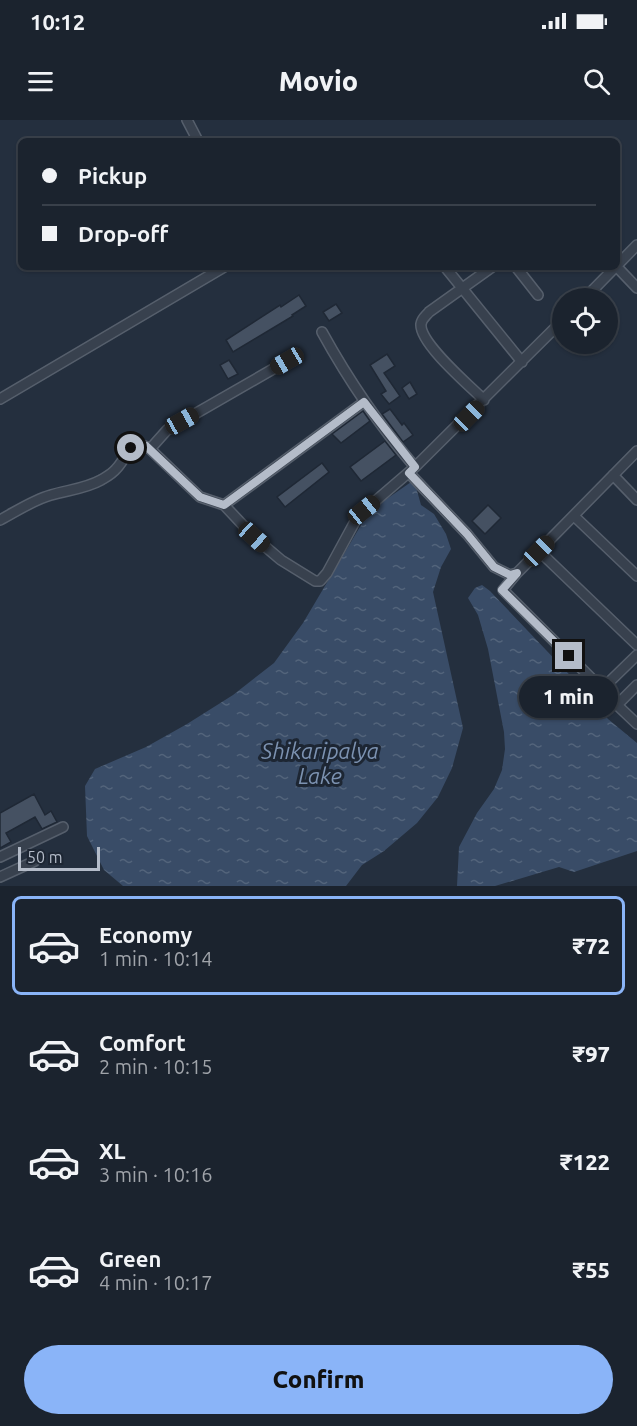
<!DOCTYPE html>
<html lang="en">
<head>
<meta charset="utf-8">
<style>
	:root { --surface:#1b232e; --page:#282f3a; --text:#f1f3f6; --muted:#a0a4aa; --line:#39404a; --accent:#8ab4f8 }
	body { margin:0; font-family:Ubuntu,sans-serif; background:var(--page); color:var(--text); height:100vh; display:flex; flex-direction:column; font-size:22px; white-space:nowrap }
	* { box-sizing:border-box; margin:0 }
	p { font-size:20px; color:var(--muted) }
	.icon { flex:none; width:33px; height:33px; fill:none; stroke:currentColor; stroke-width:2; stroke-linecap:round; stroke-linejoin:round }
	.map { position:relative; height:766px; overflow:hidden }
	.panel { display:flex; flex-direction:column; background:var(--surface); flex:1 }
	.panel>* { flex:none }
	.top-card { position:absolute; left:18px; top:18px; width:602px; height:132px; border-radius:9px; box-shadow:0 2px 4px #0004,0 0 0 2px var(--line); display:grid; align-content:center; height:132px; padding:0 24px; background:var(--surface) }
	.buttons { position:absolute; left:552px; top:168px; display:grid; gap:12px }
	.buttons a { display:grid; place-items:center; width:66px; height:66px; border-radius:50%; background:var(--surface); box-shadow:0 2px 4px #0004,0 0 0 2px var(--line); font-size:30px }
	.scale { position:absolute; left:18px; bottom:15px; width:82px; box-sizing:border-box; padding-left:6px; border:3px solid #b4bcc9; border-top:0; font-size:16px; line-height:21px; white-space:nowrap; color:#b4bcc9; -webkit-text-stroke:4px #1d2633; paint-order:stroke }
	.end { position:absolute; width:27px; height:27px; margin:-14px; border:8px solid #b4bcc9; background:#111; box-shadow:0 0 0 3px #111 }
	.from { border-radius:50% }
	.bubble { position:absolute; height:42px; border-radius:21px; background:var(--surface); box-shadow:0 2px 4px #0004,0 0 0 2px var(--line); font-size:20px; font-weight:800; line-height:42px; text-align:center }
	.car { position:absolute; width:18px; height:36px; margin:-18px -9px; border-radius:8px; box-shadow:0 0 4px 2px #0007; background:linear-gradient(#222 24%,#8ab4d8 0 40%,#222 0 76%,#8ab4d8 0 86%,#222 0) }
	.top-card b { display:flex; align-items:center; gap:21px; height:57px; font-size:22px }
	.top-card b+b { border-top:2px solid var(--line) }
	.top-card i { width:15px; height:15px; background:var(--text) }
	ul { padding:10px 0 0; list-style:none }
	li { display:flex; align-items:center; gap:18px; height:99px; margin:0 12px 9px; padding:0 12px; border:3px solid transparent; border-radius:9px }
	li div { flex:1 }
	li b { display:block; font-size:22px }
	li em { font-style:normal; font-weight:800 }
	li.current { border-color:var(--accent) }
	li>.icon { width:54px; height:54px; stroke-width:1.5 }
	.action { display:flex; gap:12px; margin-top:auto; padding:12px 24px }
	.action a { flex:1; height:69px; border-radius:36px; background:var(--accent); color:#111; font-size:24px; font-weight:800; line-height:69px; text-align:center }
	.status { display:flex; justify-content:space-between; align-items:center; height:42px; padding:0 30px; background:var(--surface); direction:ltr }
	.status svg { height:16px; fill:currentColor }
	header { display:flex; justify-content:space-between; align-items:center; height:78px; padding:0 24px; background:var(--surface); font-size:27px; font-weight:800 }
	.map>svg:first-child { display:block }
</style>
</head>
<body>
<div class="status"><b>10:12</b><svg viewBox="0 0 49 12"><path d="M0 12V9h3v3zM5 12V6h3v6zM10 12V3h3v9zM15 12V0h3v12zM26 1h20v11H26zM47 4h2v5h-2z"/></svg></div>
<header><svg class="icon" aria-label="menu" viewBox="0 0 24 24"><path d="M4 6h16M4 12h16M4 18h16"/></svg>Movio<svg class="icon" aria-label="search" viewBox="0 0 24 24"><circle cx="10" cy="10" r="6"/><path d="M15 15l6 6"/></svg></header>
<div class="map">
<svg width="637" height="766" viewBox="0 0 637 766">
	<defs>
		<pattern id="water-ripples" width="26" height="14" patternUnits="userSpaceOnUse" patternTransform="scale(1.5)"><rect width="26" height="14" fill="#394c67"/><path d="M2 4q2-2 4 0t4 0M15 11q2-2 4 0t4 0" fill="none" stroke="#53647b"/></pattern>
	</defs>
	<rect width="100%" height="100%" fill="#242f3e"/>
	<path fill="url(#water-ripples)" d="M414,360L421,385L434,394L446,414L451,429L441,447L433,472L463,608L452,648L438,677L417,703L384,731L362,745L346,766H123L104,750L87,716L85,666L95,649L146,627L187,604L233,575L274,543L303,503L364,400L375,387Z
		M482,465L490,471L584,570L608,599L637,623V731L574,752L559,747L495,766H457L459,727L477,693L494,669L502,650L505,629L504,612L488,529L478,495L468,478L475,468Z"/>
	<path fill="#455162" stroke="#1f2835" stroke-width="1.5" d="M299,175L306,186L292,195L293,196L233,232L226,220L280,185L281,187Z
		M336,184L342,193L329,201L323,192Z
		M387,234L395,246L384,253L400,276L389,284L381,274L386,271L370,245Z
		M229,240L238,254L228,259L220,245Z
		M410,262L417,274L409,279L402,268Z
		M390,289L402,305L404,303L413,315L403,322L382,294Z
		M363,291L370,301L341,323L332,314Z
		M385,321L396,335L361,361L350,347Z
		M322,343L329,352L285,387L277,377Z
		M488,385L501,398L485,414L472,401Z
		M34,674L45,695L51,691L57,702L42,709L35,697L6,713L11,722L0,728V693Z"/>
	<g fill="none" stroke-linecap="round" stroke-linejoin="round">
		<defs>
			<path id="street" d="M187,0L198,21
				M445,147L522,242
				M516,147L538,175
				M617,147L637,168
				M585,178L637,125
				M322,212C349,261 379,305 415,347L562,201
				M0,279L224,147
				M484,280C470,266 419,223 421,204C422,198 426,196 429,192L492,147
				M150,329L167,310L287,241
				M409,353L467,414L494,447L510,455L517,453L523,447L637,331
				M613,355L637,380
				M224,385L364,282
				M574,396L637,456
				M0,400C17,391 33,380 51,375C67,370 85,369 101,360C106,357 112,354 116,349C127,338 131,316 150,329L200,377L224,385L254,417L281,440L315,461H320L327,453L358,396L415,347
				M539,431L637,525
				M517,453L503,470L602,569L637,535
				M637,565L617,585L637,604
				M602,569L617,585
				M0,737L63,707
				M0,757L35,741"/>
		</defs>
		<use href="#street" stroke="#565f6c" stroke-width="12"/>
		<use href="#street" stroke="#38414e" stroke-width="9"/>
	</g>
	<g fill="none" stroke-linecap="round" stroke-linejoin="round">
		<path stroke="#b4bcc9" stroke-width="8" d="M131,328L138,324L146,326L200,377L224,385L364,282L415,347L409,353L467,414L494,447L510,455L517,453L502,470L569,536"/>
	</g>
	<g text-anchor="middle" stroke-width="6" stroke-linejoin="round" paint-order="stroke">
		<g font-size="22" font-style="italic" fill="#7c92b1" stroke="#1d2633">
			<text x="320" y="639">Shikaripalya<tspan x="320" dy="25">Lake</tspan></text>
		</g>
	</g>
</svg>
<div class="buttons">
<a><svg class="icon" aria-label="locate" viewBox="0 0 24 24"><circle cx="12" cy="12" r="6"/><path d="M12 2v4M12 18v4M2 12h4M18 12h4"/></svg></a>
</div>
<div class="scale">50 m</div>
<i class="end from" style="left:131px;top:328px"></i>
<i class="end" style="left:569px;top:536px"></i>
<div class="bubble" style="left:519px;top:556px;width:99px">1 min</div>
<i class="car" style="left:287px;top:241px;rotate:240deg"></i>
<i class="car" style="left:469px;top:296px;rotate:45deg"></i>
<i class="car" style="left:182px;top:301px;rotate:61deg"></i>
<i class="car" style="left:364px;top:390px;rotate:51deg"></i>
<i class="car" style="left:254px;top:417px;rotate:132deg"></i>
<i class="car" style="left:539px;top:431px;rotate:45deg"></i>
<div class="top-card">
<b><i class="from"></i>Pickup</b>
<b><i></i>Drop-off</b>
</div>
</div>
<section class="panel">
<ul>
<li class="current"><svg class="icon" aria-label="car" viewBox="0 0 24 24"><path d="M5 17H2v-5l4-1 3-4h7l3 4 3 1v5h-3M9 17h6M6 11h13"/><circle cx="7" cy="17" r="2"/><circle cx="17" cy="17" r="2"/></svg><div><b>Economy</b><p>1 min · 10:14</p></div><em>₹72</em></li>
<li><svg class="icon" aria-label="car" viewBox="0 0 24 24"><path d="M5 17H2v-5l4-1 3-4h7l3 4 3 1v5h-3M9 17h6M6 11h13"/><circle cx="7" cy="17" r="2"/><circle cx="17" cy="17" r="2"/></svg><div><b>Comfort</b><p>2 min · 10:15</p></div><em>₹97</em></li>
<li><svg class="icon" aria-label="car" viewBox="0 0 24 24"><path d="M5 17H2v-5l4-1 3-4h7l3 4 3 1v5h-3M9 17h6M6 11h13"/><circle cx="7" cy="17" r="2"/><circle cx="17" cy="17" r="2"/></svg><div><b>XL</b><p>3 min · 10:16</p></div><em>₹122</em></li>
<li><svg class="icon" aria-label="car" viewBox="0 0 24 24"><path d="M5 17H2v-5l4-1 3-4h7l3 4 3 1v5h-3M9 17h6M6 11h13"/><circle cx="7" cy="17" r="2"/><circle cx="17" cy="17" r="2"/></svg><div><b>Green</b><p>4 min · 10:17</p></div><em>₹55</em></li>
</ul>
<div class="action"><a>Confirm</a></div>
</section>
</body>
</html>
